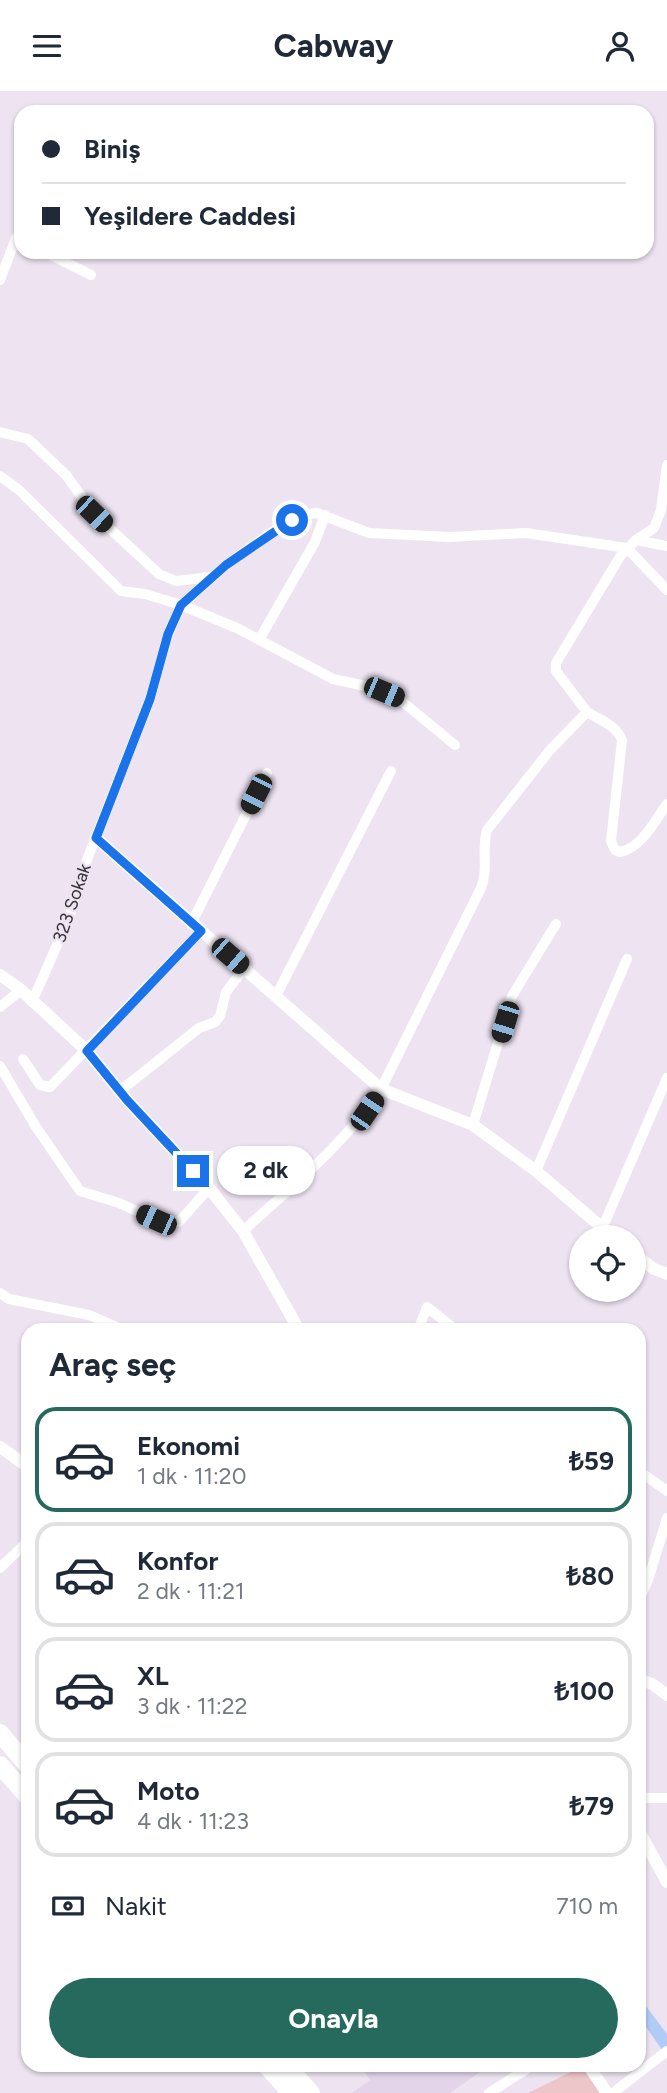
<!DOCTYPE html>
<html lang="tr">
<head>
<meta charset="utf-8">
<style>
	:root { --surface:#fff; --page:#f2f2f3; --text:#1f2937; --muted:#747a83; --line:#e0e1e3; --accent:#256a5d }
	body { margin:0; font-family:Figtree,sans-serif; background:var(--page); color:var(--text); height:100vh; display:flex; flex-direction:column; font-size:26px; white-space:nowrap }
	* { box-sizing:border-box; margin:0 }
	p { font-size:23px; color:var(--muted) }
	.icon { flex:none; width:38px; height:38px; fill:none; stroke:currentColor; stroke-width:2; stroke-linecap:round; stroke-linejoin:round }
	.map { position:relative; flex:1; overflow:hidden }
	.details { position:absolute; left:21px; top:1232px; width:625px; height:749px; display:flex; flex-direction:column; background:var(--surface); border-radius:21px; box-shadow:0 2px 5px #0004 }
	.details>* { flex:none }
	.guide { position:absolute; left:14px; top:14px; width:640px; height:154px; border-radius:21px; box-shadow:0 2px 5px #0004; display:grid; align-content:center; height:154px; padding:0 28px; background:var(--surface) }
	.buttons { position:absolute; left:569px; top:1134px; display:grid; gap:14px }
	.buttons a { display:grid; place-items:center; width:77px; height:77px; border-radius:50%; background:var(--surface); box-shadow:0 2px 5px #0004; font-size:35px }
	.end { position:absolute; width:32px; height:32px; margin:-16px; border:9px solid #1a73e8; background:#fff; box-shadow:0 0 0 4px #fff }
	.from { border-radius:50% }
	.bubble { position:absolute; height:49px; border-radius:24px; background:var(--surface); box-shadow:0 2px 5px #0004; font-size:23px; font-weight:700; line-height:49px; text-align:center }
	.car { position:absolute; width:21px; height:42px; margin:-21px -10px; border-radius:9px; box-shadow:0 0 5px 2px #0007; background:linear-gradient(#222 24%,#8ab4d8 0 40%,#222 0 76%,#8ab4d8 0 86%,#222 0) }
	.guide b { display:flex; align-items:center; gap:24px; height:66px; font-size:26px }
	.guide b+b { border-top:2px solid var(--line) }
	.guide i { width:18px; height:18px; background:var(--text) }
	ul { padding:0; list-style:none }
	li { display:flex; align-items:center; gap:21px; height:105px; margin:0 14px 10px; padding:0 14px; border:4px solid var(--line); border-radius:21px }
	li div { flex:1 }
	li b { display:block; font-size:26px }
	li em { font-style:normal; font-weight:700 }
	li.on { border-color:var(--accent) }
	li>.icon { width:63px; height:63px; stroke-width:1.5 }
	h2 { padding:0 28px; font-size:32px; line-height:84px }
	.pay { display:flex; align-items:center; gap:18px; height:77px; padding:0 28px; font-size:26px }
	.pay p { margin-inline-start:auto }
	.button { display:flex; gap:14px; margin-top:auto; padding:14px 28px }
	.button a { flex:1; height:80px; border-radius:42px; background:var(--accent); color:#fff; font-size:28px; font-weight:700; line-height:80px; text-align:center }
	header { display:flex; justify-content:space-between; align-items:center; height:91px; padding:0 28px; background:var(--surface); font-size:32px; font-weight:700 }
	.map>svg:first-child { display:block }
</style>
</head>
<body>
<header><svg class="icon" aria-label="menu" viewBox="0 0 24 24"><path d="M4 6h16M4 12h16M4 18h16"/></svg>Cabway<svg class="icon" aria-label="person" viewBox="0 0 24 24"><circle cx="12" cy="8" r="4"/><path d="M4 21q1-7 8-7t8 7"/></svg></header>
<div class="map">
<svg width="667" height="2002" viewBox="0 0 667 2002">
	<rect width="100%" height="100%" fill="#ede3f1"/>
	<path fill="#e3d4e9" d="M360,1974H490L450,2002H352L370,1989Z"/>
	<path fill="#edc6c9" d="M583,1975L600,2002H528Z"/>
	<path fill="#b1cbf7" d="M639,1906L667,1943V1966L639,1926Z"/>
	<g fill="none" stroke-linecap="round" stroke-linejoin="round">
		<path stroke="#fff" stroke-width="10" d="M45,161L91,184
			M0,189L16,147L21,149
			M0,341L28,348L66,384L94,423L159,483L176,490L211,486
			M0,385L18,398L121,500L145,503L181,514L237,537L333,588L370,596L398,607L455,654
			M636,449L667,455
			M259,549L315,451L325,424
			M587,621C600,629 616,634 622,649L611,750L615,759L620,761C642,757 655,729 667,713
			M191,833L267,682
			M276,905L391,680
			M32,911L68,829L88,766L150,608L168,543L181,514L226,474L276,438L301,424L317,422L369,442L449,446L526,442L627,457L667,499
			M0,916L21,899
			M23,968L40,994L50,996L201,840
			M0,975L36,1036L80,1100L119,1112L156,1129L179,1131L209,1097
			M120,1000L199,937L215,931L220,925L226,901L244,878
			M473,1034L512,905L556,833
			M536,1080L627,868
			M602,1138L667,987
			M243,1140C292,1095 344,1054 381,998L481,797C489,777 481,758 487,739L550,659L587,621L556,580V572L621,464L636,449L654,437L661,419L667,374
			M0,1202L9,1208L89,1224L124,1239
			M418,1239L427,1216L456,1239
			M639,1380L667,1400
			M0,1477L28,1450
			M639,1509L648,1489L667,1427
			M639,1707H667
			M489,2002L533,1974
			M613,2002L667,1960"/>
		<path stroke="#fff" stroke-width="12" d="M96,747L381,998L473,1034L536,1080L613,1146
			M0,884L21,899L87,960L127,1009L209,1097L243,1140L299,1239
			M634,1163L654,1178L667,1183
			M0,1356L28,1376
			M639,1588L652,1593L667,1604
			M639,1740L667,1791
			M588,1974L607,2002"/>
		<path stroke="#fff" stroke-width="18" d="M0,1642L28,1675
			M0,1674L28,1706
			M266,1974L291,2002
			M286,1974L311,2002"/>
	</g>
	<g fill="none" stroke-linecap="round" stroke-linejoin="round">
		<path stroke="#1a73e8" stroke-width="9" d="M193,1080L127,1009L87,960L201,840L96,747L150,608L168,543L181,514L226,474L292,429"/>
	</g>
	<g text-anchor="middle" stroke-width="5" stroke-linejoin="round" paint-order="stroke">
		<g font-size="18" fill="#353137" stroke="#ede3f1">
			<text transform="translate(72 812) rotate(-71)" y="6">323 Sokak</text>
		</g>
	</g>
</svg>
<div class="buttons">
<a><svg class="icon" aria-label="locate" viewBox="0 0 24 24"><circle cx="12" cy="12" r="6"/><path d="M12 2v4M12 18v4M2 12h4M18 12h4"/></svg></a>
</div>
<i class="end from" style="left:292px;top:429px"></i>
<i class="end" style="left:193px;top:1080px"></i>
<div class="bubble" style="left:217px;top:1055px;width:98px">2 dk</div>
<i class="car" style="left:94px;top:423px;rotate:134deg"></i>
<i class="car" style="left:384px;top:601px;rotate:113deg"></i>
<i class="car" style="left:256px;top:703px;rotate:207deg"></i>
<i class="car" style="left:230px;top:865px;rotate:131deg"></i>
<i class="car" style="left:505px;top:931px;rotate:197deg"></i>
<i class="car" style="left:367px;top:1020px;rotate:34deg"></i>
<i class="car" style="left:156px;top:1129px;rotate:294deg"></i>
<div class="guide">
<b><i class="from"></i>Biniş</b>
<b><i></i>Yeşildere Caddesi</b>
</div>
<section class="details">
<h2>Araç seç</h2>
<ul>
<li class="on"><svg class="icon" aria-label="car" viewBox="0 0 24 24"><path d="M5 17H2v-5l4-1 3-4h7l3 4 3 1v5h-3M9 17h6M6 11h13"/><circle cx="7" cy="17" r="2"/><circle cx="17" cy="17" r="2"/></svg><div><b>Ekonomi</b><p>1 dk · 11:20</p></div><em>₺59</em></li>
<li><svg class="icon" aria-label="car" viewBox="0 0 24 24"><path d="M5 17H2v-5l4-1 3-4h7l3 4 3 1v5h-3M9 17h6M6 11h13"/><circle cx="7" cy="17" r="2"/><circle cx="17" cy="17" r="2"/></svg><div><b>Konfor</b><p>2 dk · 11:21</p></div><em>₺80</em></li>
<li><svg class="icon" aria-label="car" viewBox="0 0 24 24"><path d="M5 17H2v-5l4-1 3-4h7l3 4 3 1v5h-3M9 17h6M6 11h13"/><circle cx="7" cy="17" r="2"/><circle cx="17" cy="17" r="2"/></svg><div><b>XL</b><p>3 dk · 11:22</p></div><em>₺100</em></li>
<li><svg class="icon" aria-label="car" viewBox="0 0 24 24"><path d="M5 17H2v-5l4-1 3-4h7l3 4 3 1v5h-3M9 17h6M6 11h13"/><circle cx="7" cy="17" r="2"/><circle cx="17" cy="17" r="2"/></svg><div><b>Moto</b><p>4 dk · 11:23</p></div><em>₺79</em></li>
</ul>
<div class="pay"><svg class="icon" aria-label="cash" viewBox="0 0 24 24"><path d="M3 7h18v10H3z"/><circle cx="12" cy="12" r="2"/></svg>Nakit<p>710 m</p></div>
<div class="button"><a>Onayla</a></div>
</section>
</div>
</body>
</html>
